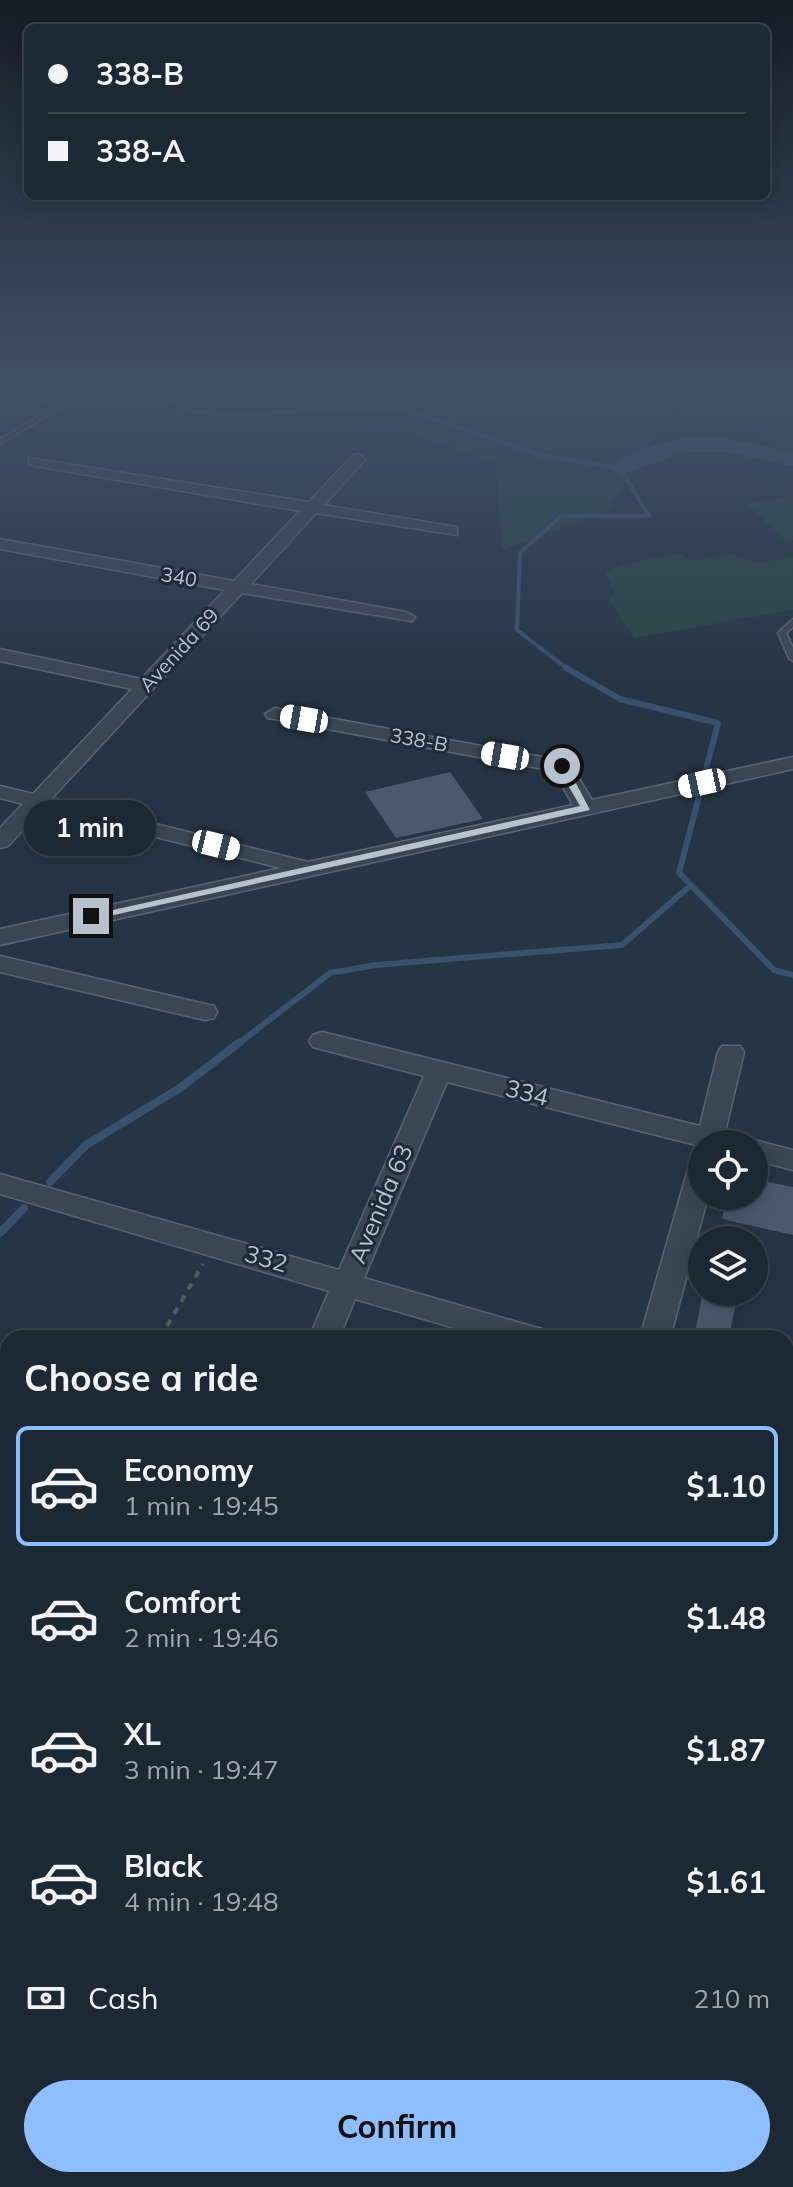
<!DOCTYPE html>
<html lang="en">
<head>
<meta charset="utf-8">
<style>
	:root { --surface:#1c2834; --page:#25303c; --text:#f1f3f6; --muted:#a0a6ac; --line:#3a444f; --accent:#8ebefe }
	body { margin:0; font-family:Mulish,sans-serif; background:var(--page); color:var(--text); height:100vh; display:flex; flex-direction:column; font-size:30px; white-space:nowrap }
	* { box-sizing:border-box; margin:0 }
	p { font-size:26px; color:var(--muted) }
	.icon { flex:none; width:44px; height:44px; fill:none; stroke:currentColor; stroke-width:2; stroke-linecap:round; stroke-linejoin:round }
	.map { position:relative; flex:1; overflow:hidden }
	.details { position:absolute; left:0px; top:1330px; width:794px; height:858px; display:flex; flex-direction:column; background:var(--surface); border-radius:24px 24px 0 0; box-shadow:0 4px 20px #0003,0 0 0 2px var(--line) }
	.details>* { flex:none }
	.guide { position:absolute; left:24px; top:24px; width:746px; height:176px; border-radius:12px; box-shadow:0 4px 20px #0003,0 0 0 2px var(--line); display:grid; align-content:center; height:176px; padding:0 24px; background:var(--surface) }
	.fabs { position:absolute; left:688px; top:1130px; display:grid; gap:16px }
	.fabs a { display:grid; place-items:center; width:80px; height:80px; border-radius:50%; background:var(--surface); box-shadow:0 4px 20px #0003,0 0 0 2px var(--line); font-size:40px }
	.end { position:absolute; width:36px; height:36px; margin:-18px; border:10px solid #b8c2ce; background:#111; box-shadow:0 0 0 4px #111 }
	.from { border-radius:50% }
	.bubble { position:absolute; height:56px; border-radius:28px; background:var(--surface); box-shadow:0 4px 20px #0003,0 0 0 2px var(--line); font-size:26px; font-weight:700; line-height:56px; text-align:center }
	.car { position:absolute; width:24px; height:48px; margin:-24px -12px; border-radius:10px; box-shadow:0 0 6px 2px #0007; background:linear-gradient(#fff 24%,#345 0 40%,#fff 0 76%,#345 0 86%,#fff 0) }
	.guide b { display:flex; align-items:center; gap:28px; height:76px; font-size:30px }
	.guide b+b { border-top:2px solid var(--line) }
	.guide i { width:20px; height:20px; background:var(--text) }
	ul { padding:0; list-style:none }
	li { display:flex; align-items:center; gap:24px; height:120px; margin:0 16px 12px; padding:0 8px; border:4px solid transparent; border-radius:12px }
	li div { flex:1 }
	li b { display:block; font-size:30px }
	li em { font-style:normal; font-weight:700 }
	li.selected { border-color:var(--accent) }
	li>.icon { width:72px; height:72px; stroke-width:1.5 }
	h2 { padding:0 24px; font-size:36px; line-height:96px }
	.pay { display:flex; align-items:center; gap:20px; height:88px; padding:0 24px; font-size:30px }
	.pay p { margin-inline-start:auto }
	.button { display:flex; gap:16px; margin-top:auto; padding:16px 24px }
	.button a { flex:1; height:92px; border-radius:48px; background:var(--accent); color:#111; font-size:32px; font-weight:700; line-height:92px; text-align:center }
	.map>svg:first-child { display:block }
</style>
</head>
<body>
<div class="map">
<svg width="793" height="2187" viewBox="0 0 793 2187">
	<rect width="100%" height="100%" fill="#263545"/>
	<path fill="#284446" d="M396,385H793V454H781L750,423L721,416L670,412L609,510L502,550L496,463L403,431L350,423Z
		M0,392L50,404L0,434Z
		M793,496V540L786,541L746,503Z
		M680,554L690,561L730,554L757,563L793,557V610L634,638L607,598L615,595L605,572L623,564Z"/>
	<g fill="none" stroke-linecap="round" stroke-linejoin="round">
		<path stroke="#39516d" stroke-width="4" d="M83,385L106,395L155,389L189,412L251,415L333,408L407,410L543,456L620,468L649,516H561L520,553L517,630L569,670"/>
		<path stroke="#39516d" stroke-width="6" d="M566,668L620,699L718,723L705,773
			M700,792L679,873L774,970L793,975
			M238,1044L330,973L376,965L622,945L691,885"/>
		<path stroke="#39516d" stroke-width="8" d="M50,1182L86,1145L180,1088L240,1042
			M0,1233L24,1208"/>
		<path fill="#39516d" fill-rule="evenodd" d="M686,437L725,438L793,452V466L725,452H686L620,475L608,468L636,451Z"/>
	</g>
	<path fill="#4a596c" d="M450,772L483,819L396,838L365,792Z
		M754,1179L793,1187V1235L722,1219L727,1196H754Z
		M703,1292H738L729,1338H694Z"/>
	<g fill="none" stroke-linecap="round" stroke-linejoin="round">
		<defs>
			<path id="lane" d="M0,386L62,401L63,406L0,444V439L57,405V403L0,390Z
				M793,619V627L786,633L793,648V661L789,658L778,633Z"/>
			<path id="street" d="M358,454L366,459L324,505L451,526L457,527V535L316,513L251,584L406,612L415,617L412,621L242,593L52,798L308,862L573,805L554,771L268,718L265,714L275,708L569,762L592,800L793,757V769L0,945V929L281,868L42,809L8,846L0,848V828L23,804L0,798V786L33,794L132,689L0,661V649L141,679L225,590L0,549V539L234,581L300,511L35,466L29,464V458L309,502L352,456Z
				M0,956L205,1004L214,1006L217,1012L214,1018L205,1020L0,972Z
				M322,1032L700,1126L718,1052L722,1046H740L744,1052L725,1132L741,1137L745,1143L754,1140L793,1150V1170L754,1160V1144H702V1152L696,1145L447,1082L364,1278L531,1326L542,1329L546,1338H489L355,1299L339,1338H309L329,1291L0,1194V1174L339,1270L424,1076L313,1047L309,1041L313,1035Z
				M702,1159V1196H708L670,1338H640L688,1169L692,1162Z
				M786,1402L793,1403V1431L786,1428Z"/>
			<path id="secondary" d="M0,1541L8,1544V1588L0,1585Z
				M786,1879L793,1882V1939L786,1936Z"/>
		</defs>
		<use href="#lane" stroke="#596472" stroke-width="3"/>
		<use href="#street" stroke="#596472" stroke-width="3"/>
		<use href="#secondary" stroke="#596472" stroke-width="3"/>
		<path stroke="#476162" stroke-width="4" stroke-dasharray="7 7" stroke-linecap="butt" d="M160,1338L203,1264"/>
		<use href="#lane" fill="#3b4655" fill-rule="evenodd"/>
		<use href="#street" fill="#3b4655" fill-rule="evenodd"/>
		<use href="#secondary" fill="#485568" fill-rule="evenodd"/>
	</g>
	<linearGradient id="sky" x2="0" y2="1"><stop stop-color="#151d26"/><stop offset="0.56" stop-color="#415168"/><stop offset="1" stop-color="#415168" stop-opacity="0"/></linearGradient>
	<rect width="793" height="691" fill="url(#sky)"/>
	<path fill="#b8c2ce" d="M562,763L567,766L590,810L91,920L86,916L580,806L557,766Z"/>
	<g text-anchor="middle" stroke-width="6" stroke-linejoin="round" paint-order="stroke">
		<g font-size="20" fill="#b8c2ce" stroke="#1f2b3a">
			<text transform="translate(179 577) rotate(10)" y="7">340</text>
			<text transform="translate(179 650) rotate(-47)" y="7">Avenida 69</text>
			<text transform="translate(419 740) rotate(10)" y="7">338-B</text>
		</g>
		<g font-size="24" fill="#b8c2ce" stroke="#1f2b3a">
			<text transform="translate(527 1093) rotate(14)" y="8">334</text>
			<text transform="translate(381 1204) rotate(-67)" y="8">Avenida 63</text>
			<text transform="translate(266 1259) rotate(16)" y="8">332</text>
		</g>
	</g>
</svg>
<div class="fabs">
<a><svg class="icon" aria-label="locate" viewBox="0 0 24 24"><circle cx="12" cy="12" r="6"/><path d="M12 2v4M12 18v4M2 12h4M18 12h4"/></svg></a>
<a><svg class="icon" aria-label="layers" viewBox="0 0 24 24"><path d="M12 4l9 5-9 5-9-5zM3 14l9 5 9-5"/></svg></a>
</div>
<i class="end from" style="left:562px;top:766px"></i>
<i class="end" style="left:91px;top:916px"></i>
<div class="bubble" style="left:24px;top:800px;width:132px">1 min</div>
<i class="car" style="left:304px;top:719px;rotate:280deg"></i>
<i class="car" style="left:505px;top:756px;rotate:280deg"></i>
<i class="car" style="left:702px;top:783px;rotate:258deg"></i>
<i class="car" style="left:216px;top:845px;rotate:104deg"></i>
<div class="guide">
<b><i class="from"></i>338-B</b>
<b><i></i>338-A</b>
</div>
<section class="details">
<h2>Choose a ride</h2>
<ul>
<li class="selected"><svg class="icon" aria-label="car" viewBox="0 0 24 24"><path d="M5 17H2v-5l4-1 3-4h7l3 4 3 1v5h-3M9 17h6M6 11h13"/><circle cx="7" cy="17" r="2"/><circle cx="17" cy="17" r="2"/></svg><div><b>Economy</b><p>1 min · 19:45</p></div><em>$1.10</em></li>
<li><svg class="icon" aria-label="car" viewBox="0 0 24 24"><path d="M5 17H2v-5l4-1 3-4h7l3 4 3 1v5h-3M9 17h6M6 11h13"/><circle cx="7" cy="17" r="2"/><circle cx="17" cy="17" r="2"/></svg><div><b>Comfort</b><p>2 min · 19:46</p></div><em>$1.48</em></li>
<li><svg class="icon" aria-label="car" viewBox="0 0 24 24"><path d="M5 17H2v-5l4-1 3-4h7l3 4 3 1v5h-3M9 17h6M6 11h13"/><circle cx="7" cy="17" r="2"/><circle cx="17" cy="17" r="2"/></svg><div><b>XL</b><p>3 min · 19:47</p></div><em>$1.87</em></li>
<li><svg class="icon" aria-label="car" viewBox="0 0 24 24"><path d="M5 17H2v-5l4-1 3-4h7l3 4 3 1v5h-3M9 17h6M6 11h13"/><circle cx="7" cy="17" r="2"/><circle cx="17" cy="17" r="2"/></svg><div><b>Black</b><p>4 min · 19:48</p></div><em>$1.61</em></li>
</ul>
<div class="pay"><svg class="icon" aria-label="cash" viewBox="0 0 24 24"><path d="M3 7h18v10H3z"/><circle cx="12" cy="12" r="2"/></svg>Cash<p>210 m</p></div>
<div class="button"><a>Confirm</a></div>
</section>
</div>
</body>
</html>
